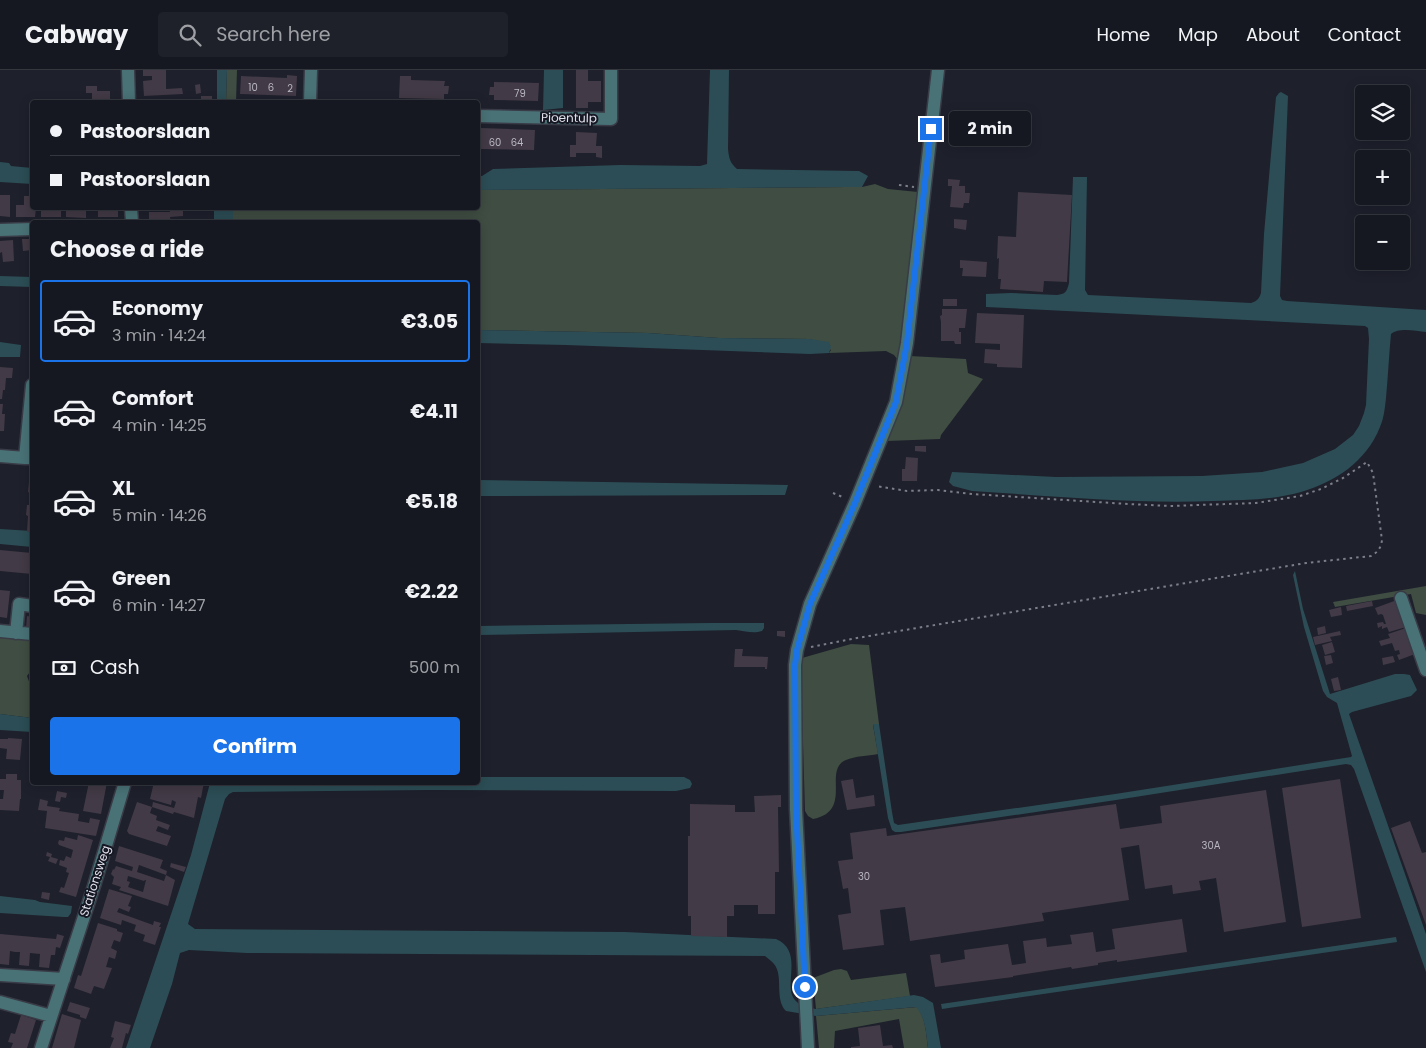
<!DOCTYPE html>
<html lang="en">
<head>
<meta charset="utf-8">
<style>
	:root { --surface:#161821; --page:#1f212a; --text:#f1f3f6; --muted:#9ea0a5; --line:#35373f; --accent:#1a73e8 }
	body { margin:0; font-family:Poppins,sans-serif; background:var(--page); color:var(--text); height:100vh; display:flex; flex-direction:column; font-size:19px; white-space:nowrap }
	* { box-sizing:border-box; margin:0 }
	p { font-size:16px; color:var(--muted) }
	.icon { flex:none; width:28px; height:28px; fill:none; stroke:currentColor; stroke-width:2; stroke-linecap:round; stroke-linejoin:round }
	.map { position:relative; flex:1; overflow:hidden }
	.drawer { position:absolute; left:30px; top:150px; width:450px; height:565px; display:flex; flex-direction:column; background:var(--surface); border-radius:5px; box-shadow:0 2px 12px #0003,0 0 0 1px var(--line) }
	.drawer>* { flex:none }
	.top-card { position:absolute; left:30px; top:30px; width:450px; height:110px; border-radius:5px; box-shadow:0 2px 12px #0003,0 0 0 1px var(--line); display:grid; align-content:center; height:110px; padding:0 20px; background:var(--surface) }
	.fabs { position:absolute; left:1355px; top:15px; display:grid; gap:10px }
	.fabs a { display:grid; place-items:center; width:55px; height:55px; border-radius:5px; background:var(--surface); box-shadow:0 2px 12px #0003,0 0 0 1px var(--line); font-size:25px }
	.end { position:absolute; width:22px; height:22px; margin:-11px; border:6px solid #1a73e8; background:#fff; box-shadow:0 0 0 2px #fff }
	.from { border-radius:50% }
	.bubble { position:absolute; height:35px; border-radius:5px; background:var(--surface); box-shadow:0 2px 12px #0003,0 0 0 1px var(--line); font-size:16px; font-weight:700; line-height:35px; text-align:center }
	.top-card b { display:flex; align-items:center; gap:18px; height:48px; font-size:19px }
	.top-card b+b { border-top:1px solid var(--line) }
	.top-card i { width:12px; height:12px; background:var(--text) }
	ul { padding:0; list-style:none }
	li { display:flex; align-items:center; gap:15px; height:82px; margin:0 10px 8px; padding:0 10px; border:2px solid transparent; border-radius:5px }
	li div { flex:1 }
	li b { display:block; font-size:19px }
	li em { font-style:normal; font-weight:700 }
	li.current { border-color:var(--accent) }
	li>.icon { width:45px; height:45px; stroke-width:1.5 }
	h2 { padding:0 20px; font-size:22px; line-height:60px }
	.pay { display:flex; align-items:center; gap:12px; height:55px; padding:0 20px; font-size:19px }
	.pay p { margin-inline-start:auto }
	.primary-button { display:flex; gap:10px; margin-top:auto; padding:10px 20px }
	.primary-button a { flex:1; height:58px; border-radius:5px; background:var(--accent); color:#fff; font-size:20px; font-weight:700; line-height:58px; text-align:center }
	header { display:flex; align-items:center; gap:30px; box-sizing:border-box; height:70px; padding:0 25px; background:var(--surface); border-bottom:1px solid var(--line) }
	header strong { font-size:24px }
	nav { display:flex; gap:28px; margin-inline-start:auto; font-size:18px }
	.search { width:350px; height:45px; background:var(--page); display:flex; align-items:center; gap:12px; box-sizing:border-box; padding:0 18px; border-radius:5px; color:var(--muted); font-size:19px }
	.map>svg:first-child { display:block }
</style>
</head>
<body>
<header>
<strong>Cabway</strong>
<div class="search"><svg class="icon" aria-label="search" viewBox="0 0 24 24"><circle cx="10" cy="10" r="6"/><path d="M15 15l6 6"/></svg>Search here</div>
<nav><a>Home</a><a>Map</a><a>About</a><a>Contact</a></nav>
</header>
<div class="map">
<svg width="1426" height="978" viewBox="0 0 1426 978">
	<rect width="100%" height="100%" fill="#1e202c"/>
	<path fill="#3f4d42" d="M227,0H237L236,32H226Z
		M875,114L888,119L918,122L898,290L894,285L886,281L829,283L831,280L810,269L719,268L648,263L478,260V152H233V138H478V120L847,117H862Z
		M910,286L966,289L968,303L983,309L941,365L940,369L887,371C899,343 905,315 910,286Z
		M1426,516V545L1416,543L1411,524L1335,537L1333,532Z
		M0,563L32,565V599L27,606L31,617L32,618V648L0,644Z
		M851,574L869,575L879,654L873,655L878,684C868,686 855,686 846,690C822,700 854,741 813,749L808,746L805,741L801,607L802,588Z
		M841,899L847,901L851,910L906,903L910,926L816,939L813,908L834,900Z
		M917,937C926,948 926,964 928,978H904L899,949L835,961L834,978H819L816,946Z"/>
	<path fill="#2c4d55" d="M217,0H227L226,32H217Z
		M544,0H563V38L543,40Z
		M710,0H729L728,79C729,88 730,93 737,99L859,101L868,106L862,117H847L478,120V106H482L493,99L620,95L700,96L707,94Z
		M1281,22L1288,26L1280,226L1282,230L1287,231L1426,240V262C1416,261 1399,257 1391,264C1389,285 1388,306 1386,328C1385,337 1384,348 1380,357C1366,392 1335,412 1301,422C1273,430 1243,430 1214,431C1133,434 1053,426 972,421L953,416L949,412L952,402L1056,407L1202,406L1262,402L1303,393L1335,379L1353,365L1359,356L1364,343L1366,335L1369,269L1368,258L1365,256L986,237V224L1011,223L1057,225C1065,224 1067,222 1069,213L1073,107H1087L1085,220L1088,225L1251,233C1257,231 1259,229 1261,223L1264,164L1276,27L1279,23Z
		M0,92L9,93L11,96L32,98V114L0,112Z
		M214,138H233V152H214Z
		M0,206L32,207V217L0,216Z
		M478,260L648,263L719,268L810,269L829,272L831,277L829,283L810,284L566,275L478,273Z
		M0,272L21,275L20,287H0Z
		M478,410L788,415L785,425L478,426Z
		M0,459L32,461V477L0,474Z
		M1295,501L1303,539L1330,624L1395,604H1404L1410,605L1417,620L1411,626L1352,642L1349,644L1426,864V902L1354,699L1351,695L1346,694L1116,730L901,762H895L892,760L888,748L873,654H879L892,742L894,753L898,755L1115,724L1351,687L1352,686L1337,633L1327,627L1323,621L1304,557L1293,505Z
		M710,553H764V558L762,561C753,564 746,561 736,560L478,565V556Z
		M0,644L32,648V662L0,660Z
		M478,707H684L690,710L692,714L690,718L676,721L429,720L233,722L229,724L225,729L188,854L195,859L625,862L776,869C806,882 780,919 797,932C802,937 809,938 816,939L914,925L923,927L933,933L941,978H928C926,964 926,948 916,937L816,946L786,941C774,929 784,906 774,894C772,891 768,889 765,886L247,883L189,880L180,883L172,914L150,978H126L191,785L210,713L478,712Z
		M0,826L35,830L40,832L72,836L71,843L68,847H64L0,843Z
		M1396,867L1397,872L942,939L941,934Z"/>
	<path fill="#423a46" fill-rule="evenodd" d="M143,0H166V19L182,18L183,24L144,26L143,11L152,10V6H143Z
		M576,0H588V11H601V32H588V38H576Z
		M287,5L297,6L296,26L240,24L241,6L287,8Z
		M400,6H411V10L445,11L444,16H449L448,24H444V29L399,28Z
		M494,12L539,13L538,31L494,30V25H489L490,17H494Z
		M200,14L201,23L196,24L195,15Z
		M86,16H97V21H110V32H92V23H86Z
		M201,26H212V32H201Z
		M144,30H164V32H144Z
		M481,58L535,60L534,80L481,79Z
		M576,62L597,63L596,76H602V88L596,87V83H576V87H570V75H576Z
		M948,109L960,110L959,116H965V123H970L969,133H964L963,138L950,137L952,116H948Z
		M1018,122L1072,125L1067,212L1044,211L1043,222L1000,219L1001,209H998L999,188L997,189L998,166L1016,167Z
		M0,125H10V147L0,146Z
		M24,126H32V138H36L35,147H16V135H24Z
		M41,138H61V147H41Z
		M66,138H86V148L66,147Z
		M98,138H118V147H98Z
		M169,138L183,139V146L170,147L171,152H149V142H170Z
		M954,149L967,150L966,160L954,158Z
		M22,169H32V180L23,181Z
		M13,170L14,191L3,192L2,182L0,183V171Z
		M960,190L987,192L986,207L962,206L963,198H960Z
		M943,229H957V236H943Z
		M942,239H967L965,258H959V262H961V274H955L954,271H941V252L940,246L942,245Z
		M977,243L1024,245L1022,298L997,297V294L984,293L985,279L1000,280V274L975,273Z
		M0,297L13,298L12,308H6L5,320H3L2,329H0Z
		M0,334H3L2,344H5L4,361H0Z
		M915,376H926V382L915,381Z
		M906,387L918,388L917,411H902V399H905Z
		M29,412H32V462H27L28,446L26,445L27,435H29L30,423L28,422Z
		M0,480L32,483V504L0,501Z
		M0,520L10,521L7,548L0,547Z
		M1397,530L1406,557L1389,562L1387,557L1382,559V556L1378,558L1377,553L1383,552L1384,554H1386L1383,545L1381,544L1378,545L1375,538Z
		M1372,531L1373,536L1347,541L1346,536Z
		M1341,537L1342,545L1331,547L1329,540Z
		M27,546L32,547V558H26Z
		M1325,556L1326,563L1318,565L1317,558Z
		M1406,558L1415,584L1399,590L1397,585L1400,584L1399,580L1395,581L1392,573L1381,576L1379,571L1390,568L1388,564Z
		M777,561H785V567L777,566Z
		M1340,561L1341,565L1330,567L1332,571L1315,575L1313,567Z
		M1332,572L1335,582L1325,585L1322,575Z
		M735,579H743L742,586L768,587L767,599H765V597H734Z
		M1331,585L1333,593L1326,595L1324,586Z
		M1393,586L1395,592L1383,595L1382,588Z
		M1338,607L1341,620L1334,621L1331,609Z
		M8,668L22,669L20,690L6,689L7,679L0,678V669H8Z
		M6,704H17V710H21V729H20L19,741L0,740V729H3L4,720H0V709H6Z
		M853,709L856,728L874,725L875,736L847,740L841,711Z
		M1340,709L1361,848L1302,857L1282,718Z
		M89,712H107L101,744L83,741Z
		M154,712H204L201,728L198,727L194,748L174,742L173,744L152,737L153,732L174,738L176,732L172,730L171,735L150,729Z
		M1266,720L1286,852L1224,862L1216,808L1199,811L1201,820L1173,824L1172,815L1145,819L1139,775L1121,778L1129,830L1042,843L1044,851L910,871L905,837L880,840L884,875L843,880L838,845L851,843L848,818L843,819L838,791L853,789L850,763L886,758L887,766L1116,734L1120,759L1162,753L1160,736Z
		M57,721L67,723L66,728L61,727L60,732L55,731Z
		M781,725V737H778L779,802H775V844H758V835H734V846H727V867L691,866V846H688V766H690V734L735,735V742H755L754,726Z
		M40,729L48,731L47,736L60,738L59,741L79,744L78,751L89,753L90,748L100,750L96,766L45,758L47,741L38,740Z
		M137,732L152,737L150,743L157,746L156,750L170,755L168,760L158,756L156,761L171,766L167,776L129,764L127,761Z
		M1410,751L1422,783L1426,782V855L1391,758Z
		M78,765L93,770L76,827L59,822L61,817L64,818L69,803L66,802L67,798L59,795L60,790L64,791L66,786L71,788L73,780L59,775L58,773L59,770L64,771L65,767L77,770Z
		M119,776L163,790L160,798L167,801L166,805L139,795L137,802L164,811L166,805L175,810L168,836L119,820L121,817L112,814L114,807L111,804L113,799L114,800L116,796L132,801L133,797L115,791ZM128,806L144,811L145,810H146L143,822L128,817L130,812L127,811Z
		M47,782L52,784L51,787L58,789L56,794L48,791L50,787L46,786Z
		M171,793L186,797L184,802L170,797Z
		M109,819L132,826L128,836L131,837L129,842L119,838L117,842L153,855L154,851L161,853L159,857H161L155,875L143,871L145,865L134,861L136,855L122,850L121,855L100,848Z
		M42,822L50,823L49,830L41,828Z
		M1182,849L1187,882L1117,892V890L1098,893V895L1072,899L1071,897L1013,906V907L935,917L930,885L940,884L941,893L965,889L964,880L1008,874L1012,895L1026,893L1023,871L1046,868L1047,877L1072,874L1070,865L1093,862L1096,882L1115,879L1112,859Z
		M98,853L117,859V861L123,863L120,872L114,870L111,878L117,881L115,889L109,887L106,897L112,898L104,919L94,916L91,924L74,918L78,905L81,906Z
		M0,864L56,869L57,864L64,866L60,878L56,877L55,885H51L49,898L39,897L40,884L30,883L29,896L19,895L20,882H15L10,881L9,895L0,894Z
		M70,932L90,938L86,949L80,947V945L67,941Z
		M62,944L81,950L74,978H52Z
		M21,945L36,950L27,978H11L13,973L8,972L11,963L15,964Z
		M115,951L131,955L128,964L126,963L122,978H110L114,968L111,967Z
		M880,955L883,976L892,975L893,978H851V977L860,976L858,958Z"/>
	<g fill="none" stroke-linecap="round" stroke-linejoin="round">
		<defs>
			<path id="minor" d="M128,0L129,32
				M310,32L311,0
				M478,46L611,49V0
				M131,138L132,152
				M0,160L32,159
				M32,315L25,388H32
				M0,386L25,388
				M1401,528L1426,600
				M0,561L32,564
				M16,563L19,534L32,536
				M0,905L64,909
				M0,932L51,946
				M41,978L94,816L125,712
				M808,978L796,739L795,595L797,580L810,534L855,433L896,332L907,273L938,0"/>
		</defs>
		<use href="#minor" stroke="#393b47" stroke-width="15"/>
		<path stroke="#7c7e88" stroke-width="2" stroke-dasharray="2.5 4" stroke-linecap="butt" d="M899,115L914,117
			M833,423L845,428
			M811,577L857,568L1306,493L1371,486C1378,482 1381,478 1382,470L1373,403L1367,392L1343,408L1321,419L1300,426L1256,433L1170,436L1128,434L972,424L938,420L907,421L876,416"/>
		<use href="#minor" stroke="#497276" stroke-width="12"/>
	</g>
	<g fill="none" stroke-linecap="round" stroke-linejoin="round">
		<path stroke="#1a73e8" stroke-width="6" d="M805,917L796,739L795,595L797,580L810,534L855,433L896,332L907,273L931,59"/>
	</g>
	<g text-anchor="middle" stroke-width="4" stroke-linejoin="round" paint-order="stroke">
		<g font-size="10" fill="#b8b7c1">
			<text x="253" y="21">10</text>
			<text x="271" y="21">6</text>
			<text x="290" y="22">2</text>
			<text x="520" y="27">79</text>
			<text x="495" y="76">60</text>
			<text x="517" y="76">64</text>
			<text x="1211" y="779">30A</text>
			<text x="864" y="810">30</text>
		</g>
		<g font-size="12" fill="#e0e1ea" stroke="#151723">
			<text transform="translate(569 48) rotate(1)" y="4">Pioentulp</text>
			<text transform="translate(95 811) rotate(-72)" y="4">Stationsweg</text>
		</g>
	</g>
</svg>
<div class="fabs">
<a><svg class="icon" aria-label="layers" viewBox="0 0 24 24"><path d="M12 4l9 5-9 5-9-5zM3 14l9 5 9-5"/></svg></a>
<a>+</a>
<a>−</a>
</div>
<i class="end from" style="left:805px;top:917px"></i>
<i class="end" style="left:931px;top:59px"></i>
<div class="bubble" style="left:949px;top:41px;width:82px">2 min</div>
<div class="top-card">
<b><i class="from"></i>Pastoorslaan</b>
<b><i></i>Pastoorslaan</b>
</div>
<section class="drawer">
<h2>Choose a ride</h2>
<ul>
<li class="current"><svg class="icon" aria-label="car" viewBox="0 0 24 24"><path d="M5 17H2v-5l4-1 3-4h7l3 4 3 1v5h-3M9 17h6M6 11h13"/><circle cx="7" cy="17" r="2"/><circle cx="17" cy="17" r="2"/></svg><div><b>Economy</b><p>3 min · 14:24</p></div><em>€3.05</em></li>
<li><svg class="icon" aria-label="car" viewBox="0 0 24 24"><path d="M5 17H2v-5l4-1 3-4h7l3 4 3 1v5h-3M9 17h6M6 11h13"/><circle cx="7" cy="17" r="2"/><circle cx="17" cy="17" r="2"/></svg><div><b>Comfort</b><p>4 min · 14:25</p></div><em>€4.11</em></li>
<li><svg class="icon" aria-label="car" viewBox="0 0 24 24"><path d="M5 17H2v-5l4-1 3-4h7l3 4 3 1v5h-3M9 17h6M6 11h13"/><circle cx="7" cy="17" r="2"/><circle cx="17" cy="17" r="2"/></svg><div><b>XL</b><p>5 min · 14:26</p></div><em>€5.18</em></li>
<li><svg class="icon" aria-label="car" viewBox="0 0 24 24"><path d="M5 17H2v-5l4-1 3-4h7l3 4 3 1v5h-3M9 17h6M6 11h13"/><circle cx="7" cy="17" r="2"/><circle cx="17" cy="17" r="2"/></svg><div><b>Green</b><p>6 min · 14:27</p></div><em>€2.22</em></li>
</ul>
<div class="pay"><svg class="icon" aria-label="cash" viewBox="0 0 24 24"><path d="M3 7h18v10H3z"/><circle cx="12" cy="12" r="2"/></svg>Cash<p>500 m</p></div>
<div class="primary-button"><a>Confirm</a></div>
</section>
</div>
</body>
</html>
